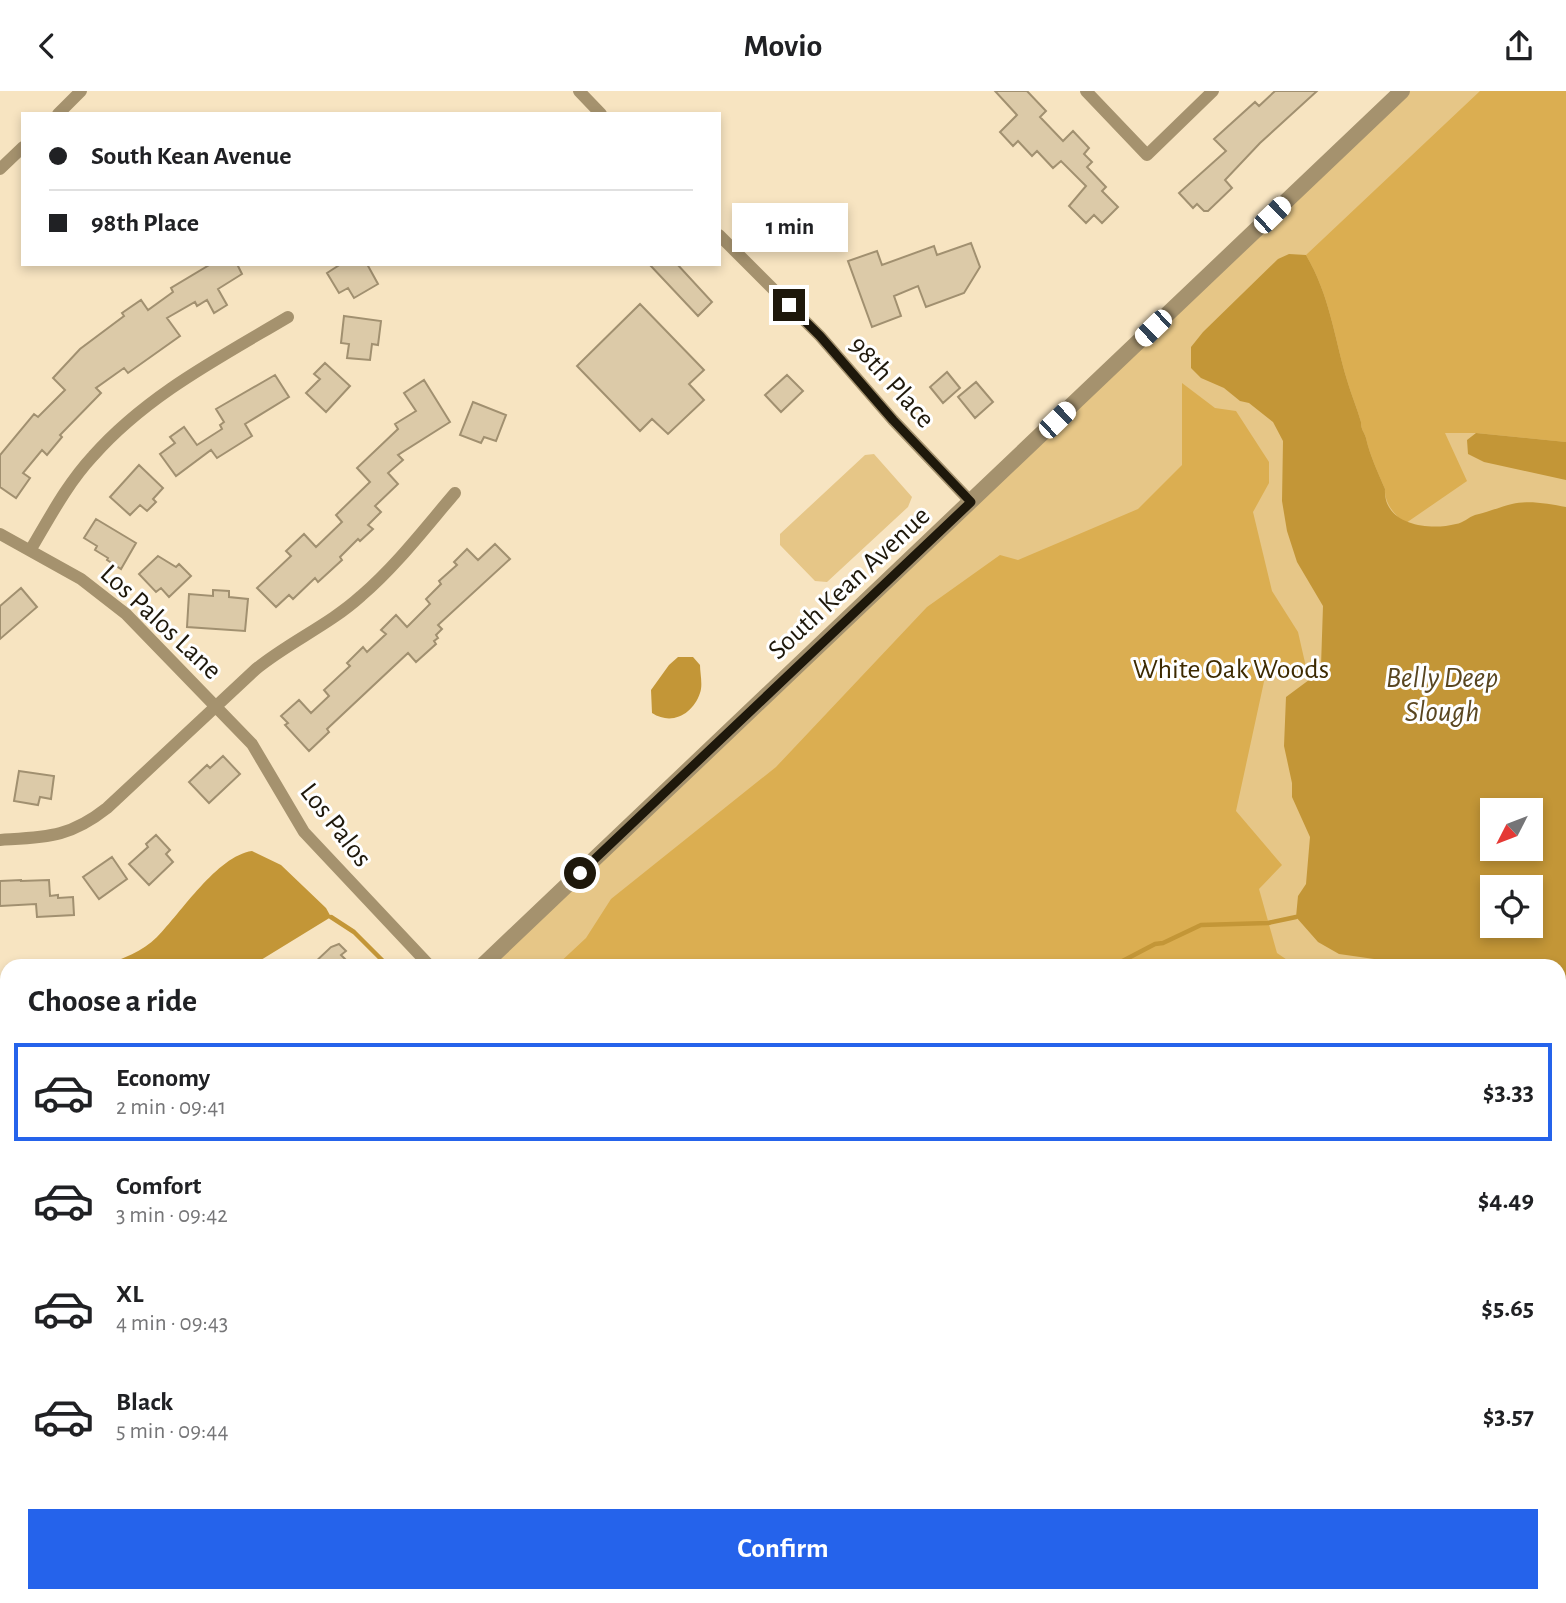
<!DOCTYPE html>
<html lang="en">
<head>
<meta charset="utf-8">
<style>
	:root { --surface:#fff; --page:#f2f2f2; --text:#202124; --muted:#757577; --line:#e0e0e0; --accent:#2563eb }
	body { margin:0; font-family:"Alegreya Sans",sans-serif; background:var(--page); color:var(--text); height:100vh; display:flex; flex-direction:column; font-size:26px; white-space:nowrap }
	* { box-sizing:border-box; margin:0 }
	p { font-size:23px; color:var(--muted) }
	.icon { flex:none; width:38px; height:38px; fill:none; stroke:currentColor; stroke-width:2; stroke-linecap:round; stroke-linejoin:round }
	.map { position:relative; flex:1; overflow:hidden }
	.side { position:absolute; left:0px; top:868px; width:1566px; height:644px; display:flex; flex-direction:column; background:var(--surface); border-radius:21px 21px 0 0; box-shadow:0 4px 10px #0003 }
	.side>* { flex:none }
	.banner { position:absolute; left:21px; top:21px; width:700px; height:154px; border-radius:0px; box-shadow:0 4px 10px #0003; display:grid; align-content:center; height:154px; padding:0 28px; background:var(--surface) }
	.needle { width:46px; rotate:228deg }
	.buttons { position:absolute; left:1480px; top:707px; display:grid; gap:14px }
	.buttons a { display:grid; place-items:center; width:63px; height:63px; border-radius:0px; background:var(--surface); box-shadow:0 4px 10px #0003; font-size:35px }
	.end { position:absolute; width:32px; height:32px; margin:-16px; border:9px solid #1e180b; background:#fff; box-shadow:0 0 0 4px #fff }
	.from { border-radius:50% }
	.bubble { position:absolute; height:49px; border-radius:0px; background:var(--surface); box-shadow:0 4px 10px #0003; font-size:23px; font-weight:600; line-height:49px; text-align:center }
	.car { position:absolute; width:21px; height:42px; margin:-21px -10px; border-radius:9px; box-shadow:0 0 5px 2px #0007; background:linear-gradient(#fff 24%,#345 0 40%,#fff 0 76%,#345 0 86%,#fff 0) }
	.banner b { display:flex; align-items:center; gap:24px; height:66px; font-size:26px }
	.banner b+b { border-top:2px solid var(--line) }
	.banner i { width:18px; height:18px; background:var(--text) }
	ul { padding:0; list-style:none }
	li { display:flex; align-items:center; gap:21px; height:98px; margin:0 14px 10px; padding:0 14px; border:4px solid transparent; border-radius:0px }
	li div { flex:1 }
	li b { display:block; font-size:26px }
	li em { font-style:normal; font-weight:600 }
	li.active { border-color:var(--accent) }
	li>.icon { width:63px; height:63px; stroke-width:1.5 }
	h2 { padding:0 28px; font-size:32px; line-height:84px }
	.cta { display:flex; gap:14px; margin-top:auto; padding:14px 28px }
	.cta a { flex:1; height:80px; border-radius:0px; background:var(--accent); color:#fff; font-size:28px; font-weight:600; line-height:80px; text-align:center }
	header { display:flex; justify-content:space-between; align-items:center; height:91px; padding:0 28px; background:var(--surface); font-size:32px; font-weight:600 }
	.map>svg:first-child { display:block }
</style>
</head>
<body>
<header><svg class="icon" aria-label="back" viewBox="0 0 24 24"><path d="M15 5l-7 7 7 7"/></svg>Movio<svg class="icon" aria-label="share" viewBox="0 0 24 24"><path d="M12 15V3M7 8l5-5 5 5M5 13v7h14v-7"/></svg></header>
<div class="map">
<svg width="1566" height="1512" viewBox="0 0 1566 1512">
	<rect width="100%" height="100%" fill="#f7e4c1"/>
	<path fill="#e6c687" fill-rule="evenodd" d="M1409,0H1566V1108L1559,1114V875H483ZM1493,719H1531V758H1493ZM1493,796H1531V835H1493Z
		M874,363L912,406L908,416L827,491L815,490L780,454V443L865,364Z
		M1566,1221V1512H1247L1255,1505H1559V1227Z
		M7,1326V1505H1144L1136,1512H0V1332Z"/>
	<path fill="#dbae51" d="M1480,0H1566V351L1476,342H1445L1467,390L1406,432C1395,425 1384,412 1385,398C1378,381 1370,365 1366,347C1364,340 1361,339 1361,331C1357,317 1351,303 1347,289C1334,245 1330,205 1306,164Z
		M1182,292L1215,317L1236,320L1269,371V392L1253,421L1272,500L1298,541L1306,576L1265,586L1236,720L1282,774L1259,798L1277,862L1296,875H556L586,847L611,808L776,676L927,516L1000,464L1018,469L1138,418L1182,374Z
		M1559,932L1566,934V1095L1559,1100Z
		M1566,1328V1512H1374L1382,1505H1559V1329Z
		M0,1438L7,1445V1505H65L71,1512H0Z
		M111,1505H695L701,1512H119Z
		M955,1505H1116L1109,1512H956Z"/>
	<path fill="#c39637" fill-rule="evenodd" d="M1289,163L1306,164C1330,205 1334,245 1347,289C1351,303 1357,317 1361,331C1361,339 1364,340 1366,347C1370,365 1378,381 1385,398C1383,434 1429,440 1456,433C1463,432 1469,426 1475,424C1488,421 1500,416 1512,413C1529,409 1549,413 1566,416V907L1559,905V875H1423L1339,863L1318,851L1296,826L1298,805L1306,793L1310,746L1292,706V692L1284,655L1286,606L1317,583L1321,575L1323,515L1297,471L1287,440L1282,410L1283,350L1273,331L1249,312L1240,310L1224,297L1201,287L1191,277V256L1203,241L1278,168ZM1493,719H1531V758H1493ZM1531,796V835H1493V796Z
		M1476,342L1566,351V389L1484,371L1468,363L1467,349Z
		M678,566H693L700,574C700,582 703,594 700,602C693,623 672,635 652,622L651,599L669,574Z
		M252,760L281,774L326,817L331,826L251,875H104C123,867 142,861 157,846C181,822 217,765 252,760Z"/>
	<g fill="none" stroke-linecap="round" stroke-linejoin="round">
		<path stroke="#c39637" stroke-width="4.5" d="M331,826L354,841L388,875
			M1113,875L1155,853L1163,852L1201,834L1268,832L1296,826"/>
	</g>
	<path fill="#dccaa8" stroke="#a19070" stroke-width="2" d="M995,0H1027L1046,20L1040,26L1063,50L1073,40L1089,57L1084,63L1092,71L1087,76L1106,96L1102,100L1118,116L1102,132L1094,124L1086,132L1069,115L1086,95L1061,70L1053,77L1037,60L1032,65L1018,50L1013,55L1000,41L1017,24Z
		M1275,0H1317L1260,52L1225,89L1232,97L1208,120H1204L1197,113L1193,117L1179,102L1226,60L1214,48L1255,11L1259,15Z
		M971,152L980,176L964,202L926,216L918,195L894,205L901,225L872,236L848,170L877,160L882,174L934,155L937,164Z
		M211,173H237L242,183L218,198L227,214L214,222L207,209L197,215L195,211L167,227L180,245L128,282L124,277L96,297L101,302L60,344L62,346L47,364L42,359L23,382L30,387L16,407L0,396V364L34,323L38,326L65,299L53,287L80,258L124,225L122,222L141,209L148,219L173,201L171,197Z
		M341,173H367L378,193L354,207L348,197L339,202L327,182Z
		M649,173H677L712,211L698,225Z
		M640,213L704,279L689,293L704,309L668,343L652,328L640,340L577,275Z
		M344,225L381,230L378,254L372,253L370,269L347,267L349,253L341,252Z
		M325,272L350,295L326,321L306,302L320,288L314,283Z
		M947,281L960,297L943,312L930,296Z
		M275,284L289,306L245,333L252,345L217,367L211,359L176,385L160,363L175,352L170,346L184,336L197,354L222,338L220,334L224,331L216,318Z
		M787,284L803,300L781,321L765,304Z
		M424,289L450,331L398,364L403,369L388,382L398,393L375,415L381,421L368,434L373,438L360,450L358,448L340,466L342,469L318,491L315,487L293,508L289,504L276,516L257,497L291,465L286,460L304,443L316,456L342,431L336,424L370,391L357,377L398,338L395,333L416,320L404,302Z
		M976,291L993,311L975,327L958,306Z
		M473,311L506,324L496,350L484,346L481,352L460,344Z
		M139,374L163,397L153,408L156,411L147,420L140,414L130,424L110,406Z
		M96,428L136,452L121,478L107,469L108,467L95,459L97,455L84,447Z
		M495,453L510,468L438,534L442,538L436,544L438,547L434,550L436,553L416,571L408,562L327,638L329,641L309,660L285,634L288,632L281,625L299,609L311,622L329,605L324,599L350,575L347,572L363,556L367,561L386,543L381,539L396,524L407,536L430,513L426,508L441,493L439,490L457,474L454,471L467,458L478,469Z
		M158,465L176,476L179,473L191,485L169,506L161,497L156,501L139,483Z
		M21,497L37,516L0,548V515Z
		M213,499L229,500V506L248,508L245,540L187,536L189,503L213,505Z
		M223,665L240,683L209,712L189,691L207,674L210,677Z
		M19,680L54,685L51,708L40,706L38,714L14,710Z
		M156,744L170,759L166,763L173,771L149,794L129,773L148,756L146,753Z
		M112,766L127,788L99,808L83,786Z
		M21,789V790L49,789L50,805L58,804V807L73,806L74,824L37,826L36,813L0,815V790Z
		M339,853L346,860L341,864L352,875H311L331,856Z"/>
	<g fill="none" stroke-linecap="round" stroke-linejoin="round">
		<path stroke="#a5926e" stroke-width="12" d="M579,0L601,23
			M1086,0L1147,64L1213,0
			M58,23L81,0
			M0,78L23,56
			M719,144L820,245L893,329L971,411
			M0,443L81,488L126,523L252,653L304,741L430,875
			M31,458C50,426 67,393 93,365C147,304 219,267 288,226
			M0,749C46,746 69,747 107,717L256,578C289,551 329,534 361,505C396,475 425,437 455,402"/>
		<path stroke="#a5926e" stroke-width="16" d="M482,875L1402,0
			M0,1334L7,1327"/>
		<path stroke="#5c4208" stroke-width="19" d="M1559,1151L1566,1145
			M1559,1190L1566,1184
			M1172,1512L1179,1505
			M1210,1512L1218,1505"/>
	</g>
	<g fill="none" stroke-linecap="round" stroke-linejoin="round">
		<path stroke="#1e180b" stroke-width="9" d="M580,782L971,411L893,329L820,245L789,214"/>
	</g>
	<g text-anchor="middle" stroke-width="6" stroke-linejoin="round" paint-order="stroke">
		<g font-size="28" fill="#1e180b" stroke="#fff">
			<text transform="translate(893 290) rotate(48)" y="10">98th Place</text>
			<text transform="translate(848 491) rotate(-43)" y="10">South Kean Avenue</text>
			<text transform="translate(162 530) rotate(43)" y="10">Los Palos Lane</text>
			<text transform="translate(337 733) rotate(52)" y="10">Los Palos</text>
		</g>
		<g font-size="28" fill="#3d2a01" stroke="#fff">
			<text x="1231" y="587">White Oak Woods</text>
		</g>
		<g font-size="30" font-style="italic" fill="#594620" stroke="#fff">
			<text x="1442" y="596">Belly Deep<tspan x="1442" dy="34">Slough</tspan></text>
		</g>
	</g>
</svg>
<div class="buttons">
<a><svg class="needle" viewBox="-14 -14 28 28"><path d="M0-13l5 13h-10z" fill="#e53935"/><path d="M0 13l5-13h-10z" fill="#757577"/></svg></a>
<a><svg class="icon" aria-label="locate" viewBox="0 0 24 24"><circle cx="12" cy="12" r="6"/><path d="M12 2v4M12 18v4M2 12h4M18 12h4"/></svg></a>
</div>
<i class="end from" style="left:580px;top:782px"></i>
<i class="end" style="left:789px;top:214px"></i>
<div class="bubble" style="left:732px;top:112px;width:116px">1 min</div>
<i class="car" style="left:1272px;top:124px;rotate:46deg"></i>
<i class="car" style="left:1153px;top:237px;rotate:226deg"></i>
<i class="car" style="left:1057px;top:329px;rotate:46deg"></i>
<div class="banner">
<b><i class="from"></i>South Kean Avenue</b>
<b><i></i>98th Place</b>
</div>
<section class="side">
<h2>Choose a ride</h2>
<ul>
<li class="active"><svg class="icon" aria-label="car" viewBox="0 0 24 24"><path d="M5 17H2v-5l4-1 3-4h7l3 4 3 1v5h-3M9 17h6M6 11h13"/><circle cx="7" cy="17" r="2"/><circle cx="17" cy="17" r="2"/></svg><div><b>Economy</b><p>2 min · 09:41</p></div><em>$3.33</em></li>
<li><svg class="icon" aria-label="car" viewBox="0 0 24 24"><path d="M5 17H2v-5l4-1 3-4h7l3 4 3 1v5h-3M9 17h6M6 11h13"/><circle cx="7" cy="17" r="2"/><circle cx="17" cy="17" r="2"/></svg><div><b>Comfort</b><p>3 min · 09:42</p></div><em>$4.49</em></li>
<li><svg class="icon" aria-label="car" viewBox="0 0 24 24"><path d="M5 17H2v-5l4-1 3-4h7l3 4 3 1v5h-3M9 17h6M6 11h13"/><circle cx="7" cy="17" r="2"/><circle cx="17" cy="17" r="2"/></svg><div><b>XL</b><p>4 min · 09:43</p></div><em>$5.65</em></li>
<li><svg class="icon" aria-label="car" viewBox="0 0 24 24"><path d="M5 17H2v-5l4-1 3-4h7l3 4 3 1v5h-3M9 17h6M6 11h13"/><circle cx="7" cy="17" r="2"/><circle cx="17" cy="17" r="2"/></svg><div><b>Black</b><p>5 min · 09:44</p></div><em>$3.57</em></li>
</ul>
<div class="cta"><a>Confirm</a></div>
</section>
</div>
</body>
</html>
